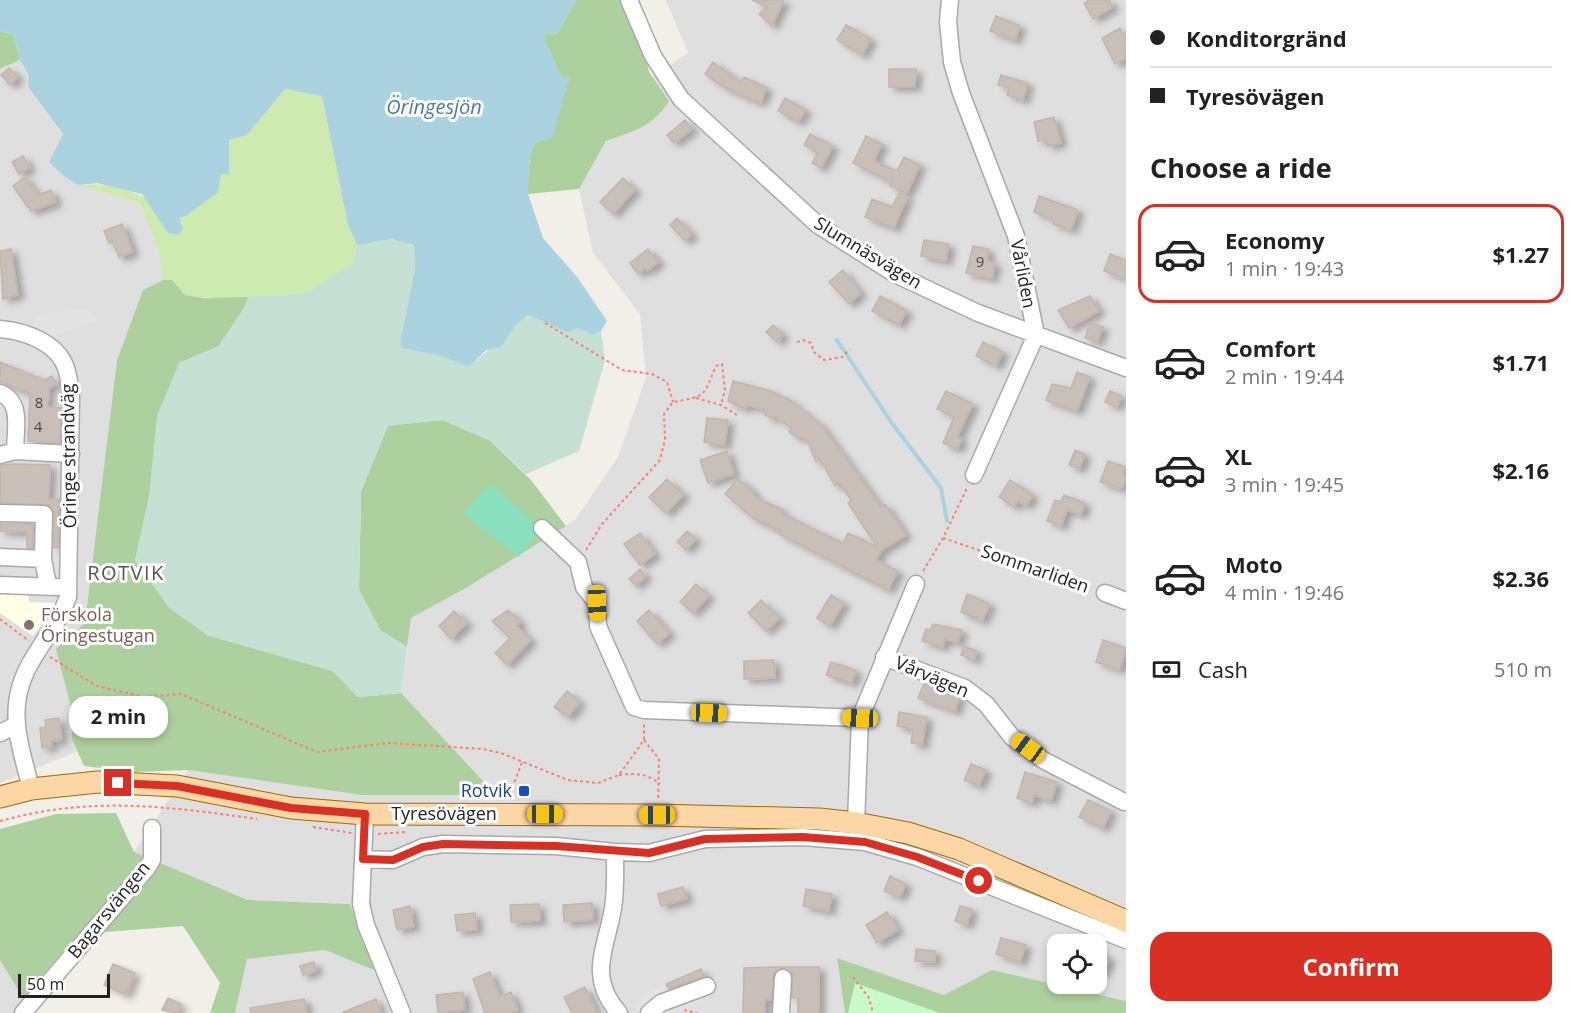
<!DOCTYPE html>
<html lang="en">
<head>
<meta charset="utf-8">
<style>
	:root { --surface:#fff; --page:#f2f2f2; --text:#222; --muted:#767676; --line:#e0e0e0; --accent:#d93025 }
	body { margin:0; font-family:"Open Sans",sans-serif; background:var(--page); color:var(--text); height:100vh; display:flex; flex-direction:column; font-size:22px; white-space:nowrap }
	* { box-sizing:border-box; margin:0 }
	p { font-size:20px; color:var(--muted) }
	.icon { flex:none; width:33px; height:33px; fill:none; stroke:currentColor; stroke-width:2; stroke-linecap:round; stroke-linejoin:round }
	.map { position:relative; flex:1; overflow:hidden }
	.sheet { display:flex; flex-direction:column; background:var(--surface); width:450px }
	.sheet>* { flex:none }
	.guide { display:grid; align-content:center; height:132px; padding:0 24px; background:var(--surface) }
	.fabs { position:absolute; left:1047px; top:934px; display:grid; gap:12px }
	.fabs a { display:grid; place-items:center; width:60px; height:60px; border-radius:12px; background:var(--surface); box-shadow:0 3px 9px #0003; font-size:30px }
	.scale { position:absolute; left:18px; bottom:15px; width:92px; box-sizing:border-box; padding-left:6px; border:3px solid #222; border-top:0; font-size:16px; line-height:21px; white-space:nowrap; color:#222; -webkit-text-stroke:4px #fff; paint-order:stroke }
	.end { position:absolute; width:27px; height:27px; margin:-14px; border:8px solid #d93025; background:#fff; box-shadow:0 0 0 3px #fff }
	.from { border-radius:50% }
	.bubble { position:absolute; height:42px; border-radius:18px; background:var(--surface); box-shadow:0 3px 9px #0003; font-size:20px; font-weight:700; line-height:42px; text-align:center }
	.car { position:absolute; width:18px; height:36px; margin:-18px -9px; border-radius:8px; box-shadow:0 0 4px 2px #0007; background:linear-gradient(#f5c518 24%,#345 0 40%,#f5c518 0 76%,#345 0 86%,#f5c518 0) }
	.guide b { display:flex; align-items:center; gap:21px; height:57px; font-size:22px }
	.guide b+b { border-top:2px solid var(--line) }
	.guide i { width:15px; height:15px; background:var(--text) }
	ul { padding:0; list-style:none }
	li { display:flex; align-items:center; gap:18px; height:99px; margin:0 12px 9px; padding:0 12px; border:3px solid transparent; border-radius:18px }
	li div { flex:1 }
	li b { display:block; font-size:22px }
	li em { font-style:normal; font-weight:700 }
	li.selected { border-color:var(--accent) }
	li>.icon { width:54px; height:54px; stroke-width:1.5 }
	h2 { padding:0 24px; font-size:27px; line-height:72px }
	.pay { display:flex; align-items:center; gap:15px; height:66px; padding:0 24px; font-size:22px }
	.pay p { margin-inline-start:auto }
	.button { display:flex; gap:12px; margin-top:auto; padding:12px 24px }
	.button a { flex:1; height:69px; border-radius:18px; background:var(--accent); color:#fff; font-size:24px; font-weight:700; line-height:69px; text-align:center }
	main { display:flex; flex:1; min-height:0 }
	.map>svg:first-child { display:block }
</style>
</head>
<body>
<main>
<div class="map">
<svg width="1126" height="1013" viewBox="0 0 1126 1013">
	<defs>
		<filter id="shadow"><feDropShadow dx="6" dy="4" stdDeviation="3" flood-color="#0004"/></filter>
	</defs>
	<rect width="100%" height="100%" fill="#f2efe9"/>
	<path fill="#e0dfdf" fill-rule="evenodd" d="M666,0H1126V1001L992,971L944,995L837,958L845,1013H235L247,959L325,950L374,969L350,904L248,900L134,852L188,770L362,795H495L401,693L411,618L466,588L575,520L618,457L646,377L640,314L593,253L579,189L620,117V98L688,53ZM1058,945H1096V984H1058Z
		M20,60L29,76L28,87L63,135L49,162L78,185L140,203L158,250L163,280L143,290L117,360L85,623L83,749L0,783V69Z
		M0,960L23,998L18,1013H0Z"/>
	<path fill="#ffffe5" d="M0,589L28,591L29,602L57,603L33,636L0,613Z"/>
	<path fill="#cdebb0" d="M285,89L322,96L348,225L357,245L352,264C339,273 324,285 309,291C283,300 212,300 185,295L172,280H163L158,250L140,203L78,185C120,181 145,196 179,218C200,212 211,192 221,173L228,175L229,140L247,135Z"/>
	<path fill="#add19e" d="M576,0H625L646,57L649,72L669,101C653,127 634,131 606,141L579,189L528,194C528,178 528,162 533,147C541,125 560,103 569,79L561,77L542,34H557Z
		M0,31L13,34L20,60L0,69Z
		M163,280H172L185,295L204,298L248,297L246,305L219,346L179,363L135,561L207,635L333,671L358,697L401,693L496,795H362L188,770L135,772L84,766L72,739L71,707L56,649L85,623L117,360L143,290Z
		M443,420L489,440L531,480L566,526L466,588L411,618L407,647L380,630L359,590L361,491L388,425Z
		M116,813L134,852L248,900L350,904L374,970L325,950L247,959L235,1013H210L220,983L183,926L78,934L23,998L0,960V829L56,814Z
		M837,958L944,995L992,970L1126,1001V1013H845Z"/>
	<path fill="#c6e0d4" d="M391,239L414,245L415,269L401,337L402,348L437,355L469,367L528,315L568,333L578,328L592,335L601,331L605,360L579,451L526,474L489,440L443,420L388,426L361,491L359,589L380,630L407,647L401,693L358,697L333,671L207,635L169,608L135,560L149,496L157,416L179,363L219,346L246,305L248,297L290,295L310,291L352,264L357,245Z"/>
	<path fill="#c8facc" d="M855,983L940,1013H848Z"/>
	<path fill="#88e0be" d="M489,484L542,528L518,557L464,513Z"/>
	<path fill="#e2e2e2" d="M87,309L99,320L52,336L31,326L38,314Z
		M664,985L672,1002L699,991L704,1001L679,1013H644L635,1006L646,993Z"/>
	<path fill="#aad3df" d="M0,0H576L557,34H543L561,76L569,79L552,138L534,144L529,164L528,194L543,238L578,278L607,321L601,331L592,335L578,328L568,333L528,315L514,327L501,347L486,350L469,367L437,355L401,348V337L415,269L414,245L391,239L357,245L348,225L322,96L285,89L247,135L229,140V175L221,174L218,192L186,216L179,218L183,229L179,235L168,233L142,194L97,183L78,185L65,177L49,162L63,134L28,87L29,76L20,60L13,34L0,31Z"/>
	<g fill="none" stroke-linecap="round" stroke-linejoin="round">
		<path stroke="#aad3df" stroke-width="4" d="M837,340L891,422L941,488L947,521"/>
	</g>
	<path fill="#c7bfb8" stroke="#c4b6ab" stroke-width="1.5" filter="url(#shadow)" d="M752,0H784L772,26L759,14L767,7Z
		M1089,0H1109L1113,7L1093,19L1084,3Z
		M996,16L1020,26L1015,40L990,31Z
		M846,25L871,39L862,55L837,40Z
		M1120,28L1126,39V58L1115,64L1102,38Z
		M713,62L741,82L744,77L767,88L760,103L725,88L705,74Z
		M9,68L18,77L10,85L1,75Z
		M889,69H916L915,87H889Z
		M1001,75L1028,83L1023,100L1007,95L1009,88L998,85Z
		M785,98L806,110L798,122L778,111Z
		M1054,117L1061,143L1048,146L1046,139L1038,141L1034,122Z
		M685,120L692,129L674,143L667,135Z
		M810,134L833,146L821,168L812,163L818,153L804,145Z
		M866,136L882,144L874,161L897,171L904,157L920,165L907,193L890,186L892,182L853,163Z
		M23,156L30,168L19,174L12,162Z
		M25,177L38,195L51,190L56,202L31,211L13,186Z
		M623,178L635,190L613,214L600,202Z
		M899,193L907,197L894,228L865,217L872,199L892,207Z
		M1039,196L1078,210L1071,230L1053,224L1054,220L1034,212Z
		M677,218L692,234L685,241L670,225Z
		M122,224L133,252L119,257L112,241L109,243L104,231Z
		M924,240L949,244L946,261L921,256Z
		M973,246L989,249L987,261L995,263L992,278L966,273Z
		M11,249L18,295L3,299L0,251Z
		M648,249L659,262L647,271L645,268L638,274L630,263Z
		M1110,254L1126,260V279L1104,271Z
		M843,270L861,293L849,304L829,282Z
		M880,296L907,311L899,325L872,311Z
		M1090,296L1099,311L1069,328L1058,310Z
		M1090,323L1103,327L1097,342L1085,338Z
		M773,325L783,335L777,342L766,332Z
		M983,342L1003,352L996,366L976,356Z
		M0,362L44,380L52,376L57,384L49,388L48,407L60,408V443L28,441L30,393L0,382Z
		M1077,372L1090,377L1077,411L1046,400L1052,384L1071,388Z
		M733,381L768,390L790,400L822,426L881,507L885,504L906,535L882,550L876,560L898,571L888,590L779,534L780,531L754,519L725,494L738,478L753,491L755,497L783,510L782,513L809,527L843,543L848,533L877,547L848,503L851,500L840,483L835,486L820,459L816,462L808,442L799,435L797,438L789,432L792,429L775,416L774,419L765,415L767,410L746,405L745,409L728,401Z
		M946,391L973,404L957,437L962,439L957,449L943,443L954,417L937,409Z
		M1110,391L1122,396L1117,407L1105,402Z
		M707,418L728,420L725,445L704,442Z
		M1075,450L1085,454L1079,469L1069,465Z
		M727,451L734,474L708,483L700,460Z
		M1108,461L1125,467L1123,474L1126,477L1122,489L1100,482Z
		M13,464L50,465L49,499H59L58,548H54V514L50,505L0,503V465Z
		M667,479L684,495L666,513L649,497Z
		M1010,480L1033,495L1026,506L1018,501L1014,507L999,497Z
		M1064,495L1085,503L1081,515L1067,510L1061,526L1047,521L1055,500L1061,502Z
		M0,524H33V548H27V532L0,531Z
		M687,531L696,539L686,550L677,542Z
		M640,533L655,554L640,565L624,544Z
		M640,569L646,576L636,586L629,579Z
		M696,584L709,596L693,613L680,602Z
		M967,594L990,604L982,621L961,612Z
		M831,595L844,603L830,626L817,618Z
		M761,600L780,618L766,631L748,613Z
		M508,610L521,622L517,626L531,640L507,665L495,653L510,638L492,621Z
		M649,610L670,633L657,644L637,621Z
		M454,611L467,623L451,639L439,626Z
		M933,624L962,630L958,643L945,639L943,647L922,641L926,629L930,630Z
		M1103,640L1126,648L1120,670L1096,662Z
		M964,646L977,651L974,660L961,655Z
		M774,660L775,678L744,679V661Z
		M831,662L856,670L852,683L826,675Z
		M924,683L960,697L955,711L918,698Z
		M567,691L580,702L568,717L554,707Z
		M899,712L927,717L922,745L911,743L913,729L897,726Z
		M59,718L62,740L51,741L52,747L42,748L40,728L46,727L45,720Z
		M971,764L986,770L979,786L964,780Z
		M1025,772L1057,782L1051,801L1034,795L1032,803L1017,798Z
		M1088,800L1111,811L1103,828L1079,817Z
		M890,876L906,884L900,897L884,891Z
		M683,887L687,899L661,906L658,894Z
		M806,889L832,894L829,911L803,906Z
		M592,903L593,920L564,922L563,905Z
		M539,904L540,921L511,922L510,905Z
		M410,906L414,927L397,930L393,910Z
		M960,906L972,909L967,925L955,921Z
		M887,912L898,930L877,943L866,925Z
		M475,913L477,930L457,931L455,915Z
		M1001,938L1026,945L1020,962L996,954Z
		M916,949L935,951V962L915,961Z
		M1096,952L1110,958L1103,973L1096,970Z
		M314,962L316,971L303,975L300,966Z
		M113,964L135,973L126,995L104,985Z
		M778,967H819V1013H798V998H792L793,974L783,968L774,973L771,1000H765V1013H743L744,968Z
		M701,969L704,976L669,989L666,984Z
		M490,972L500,997L511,992L518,1010L512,1013H485L473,979Z
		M585,987L597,1013H572L564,997Z
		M463,992L465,1010L438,1012L436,995Z
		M168,998L181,1004L177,1013L162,1010Z
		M304,999L307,1013H251L250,1008Z
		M376,999L381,1013H343V1012Z"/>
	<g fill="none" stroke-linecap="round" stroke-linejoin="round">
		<defs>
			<path id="minor" d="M629,0L653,56L681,99L818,225L895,274L978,313L1126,368
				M950,0L948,22L952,62L961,93L1016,236L1036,335L974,475
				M0,329C24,331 57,342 66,368C69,376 70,387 71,396L68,597C60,620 46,637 34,657C4,704 19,740 31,789
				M0,393C23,402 15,430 15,451L0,455
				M15,451L71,454
				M0,513L44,514L43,559L48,586
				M542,528L578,562L584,587L597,603L598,626L634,707L644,710L860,718
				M0,557L43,559
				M0,585L58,587
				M1105,593L1126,601
				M884,657L965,688L986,704L1012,737L1043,760L1124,802
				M0,733L16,725
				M365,814L361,904L366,925L402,1013
				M856,823L860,718L916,584
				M615,852L649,853L705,839L803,837L865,842L917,857L1126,940
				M363,859L393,860L423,847L443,844L556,846L615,852C615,871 616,890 613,908C607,947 586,976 619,1013
				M23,1013L147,868L152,860V828
				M649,1013L661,1003L707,986
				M781,1013L783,978"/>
			<path id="major" d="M0,797L31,789L98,782L177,786L291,808L365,814L657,815L819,819L856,823L908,833L959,849L1126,921"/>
		</defs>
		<use href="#minor" stroke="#a9a9a9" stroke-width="19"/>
		<use href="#major" stroke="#a06b00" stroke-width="23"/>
		<path stroke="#fa8072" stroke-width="2" stroke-dasharray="3 3" stroke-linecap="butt" d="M545,323L622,370L652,374L667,382L673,402
			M797,342L803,340L811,343L814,352L824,360L842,357L850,349
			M696,398L721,405L737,415
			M943,538L1091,588
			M586,550L602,524L660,460L665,439L664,414L673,402C707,396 703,397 716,366L722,364L725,390L721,405
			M923,571L943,538L968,486
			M0,619L29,641
			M50,657L97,686L143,697L181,694L317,752L389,743L483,749L501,753L568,780L598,783L619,775L644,740V724
			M644,740L659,759L658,798
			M619,775C636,773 646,773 660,784
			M508,799L522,762
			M0,821C90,796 166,806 257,819
			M313,827L352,833
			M378,834L405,832
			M853,977L869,998L873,1013
			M684,1010L697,1013"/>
		<use href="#minor" stroke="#fff" stroke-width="16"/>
		<use href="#major" stroke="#fcd6a4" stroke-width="21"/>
	</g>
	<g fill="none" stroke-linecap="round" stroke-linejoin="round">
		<path stroke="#d93025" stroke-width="8" d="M118,783L177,786L291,808L365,814L363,859L393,860L423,847L443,844L556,846L649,853L705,839L803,837L865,842L917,857L979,881"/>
	</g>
	<circle fill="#8d6e63" stroke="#fff" stroke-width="2" cx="29" cy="625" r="6"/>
	<rect fill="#1a4fb4" stroke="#fff" stroke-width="2" x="518" y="785" width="12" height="12" rx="3"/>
	<g text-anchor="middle" stroke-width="6" stroke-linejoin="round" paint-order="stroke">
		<g font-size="15" fill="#4b4948">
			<text x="980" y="267">9</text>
			<text x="39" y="408">8</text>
			<text x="38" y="432">4</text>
		</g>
		<g font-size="18" fill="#222" stroke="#fff">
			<text transform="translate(868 253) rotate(31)" y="6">Slumnäsvägen</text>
			<text transform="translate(1023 274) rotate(79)" y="6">Vårliden</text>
			<text transform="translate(69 456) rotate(-91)" y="6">Öringe strandväg</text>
			<text transform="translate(1035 569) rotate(19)" y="6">Sommarliden</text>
			<text transform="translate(932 677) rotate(23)" y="6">Vårvägen</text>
			<text x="444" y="820">Tyresövägen</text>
			<text transform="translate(109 910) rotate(-51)" y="6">Bagarsvängen</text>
		</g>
		<g font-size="18" fill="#785e54" stroke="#fff" text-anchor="start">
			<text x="41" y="621">Förskola<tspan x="41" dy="21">Öringestugan</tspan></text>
		</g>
		<g font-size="18" fill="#164399" stroke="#fff" text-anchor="end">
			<text x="512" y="797">Rotvik</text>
		</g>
		<g font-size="20" font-style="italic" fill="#4a7aab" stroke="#fff">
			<text x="434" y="114">Öringesjön</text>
		</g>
		<g font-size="20" letter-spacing="1.5" fill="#555" stroke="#fff">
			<text x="126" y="580">ROTVIK</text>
		</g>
	</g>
</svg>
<div class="fabs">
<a><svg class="icon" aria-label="locate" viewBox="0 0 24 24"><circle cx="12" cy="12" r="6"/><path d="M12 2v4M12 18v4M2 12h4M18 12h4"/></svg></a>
</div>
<div class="scale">50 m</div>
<i class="end from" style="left:979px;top:881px"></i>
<i class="end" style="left:118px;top:783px"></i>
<div class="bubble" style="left:69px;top:696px;width:99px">2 min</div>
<i class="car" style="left:597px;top:603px;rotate:178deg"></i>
<i class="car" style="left:709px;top:713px;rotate:92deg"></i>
<i class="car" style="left:860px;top:718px;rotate:272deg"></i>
<i class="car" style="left:1028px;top:748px;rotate:306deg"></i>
<i class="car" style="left:545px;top:814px;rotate:90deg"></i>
<i class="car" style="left:657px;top:815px;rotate:270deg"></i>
</div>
<section class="sheet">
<div class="guide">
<b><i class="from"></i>Konditorgränd</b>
<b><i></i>Tyresövägen</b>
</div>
<h2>Choose a ride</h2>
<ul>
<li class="selected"><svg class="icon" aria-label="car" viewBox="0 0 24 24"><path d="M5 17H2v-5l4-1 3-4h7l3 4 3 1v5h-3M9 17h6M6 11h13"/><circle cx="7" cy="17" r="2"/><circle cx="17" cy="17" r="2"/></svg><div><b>Economy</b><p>1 min · 19:43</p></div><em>$1.27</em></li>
<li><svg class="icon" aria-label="car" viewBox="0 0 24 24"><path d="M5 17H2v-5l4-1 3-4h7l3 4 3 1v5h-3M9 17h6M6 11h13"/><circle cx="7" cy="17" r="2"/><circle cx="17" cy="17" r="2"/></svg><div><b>Comfort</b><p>2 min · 19:44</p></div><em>$1.71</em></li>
<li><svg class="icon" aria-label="car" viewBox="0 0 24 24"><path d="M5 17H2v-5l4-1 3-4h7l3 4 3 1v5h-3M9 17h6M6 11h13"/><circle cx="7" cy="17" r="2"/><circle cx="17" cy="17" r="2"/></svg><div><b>XL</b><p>3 min · 19:45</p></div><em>$2.16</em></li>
<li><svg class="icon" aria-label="car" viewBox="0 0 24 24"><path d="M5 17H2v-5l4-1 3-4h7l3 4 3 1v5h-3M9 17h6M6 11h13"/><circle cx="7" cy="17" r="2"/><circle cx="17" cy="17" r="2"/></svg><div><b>Moto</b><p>4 min · 19:46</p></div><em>$2.36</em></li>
</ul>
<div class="pay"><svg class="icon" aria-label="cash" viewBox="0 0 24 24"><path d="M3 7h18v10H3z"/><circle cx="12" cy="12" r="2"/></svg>Cash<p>510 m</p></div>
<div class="button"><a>Confirm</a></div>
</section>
</main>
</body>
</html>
